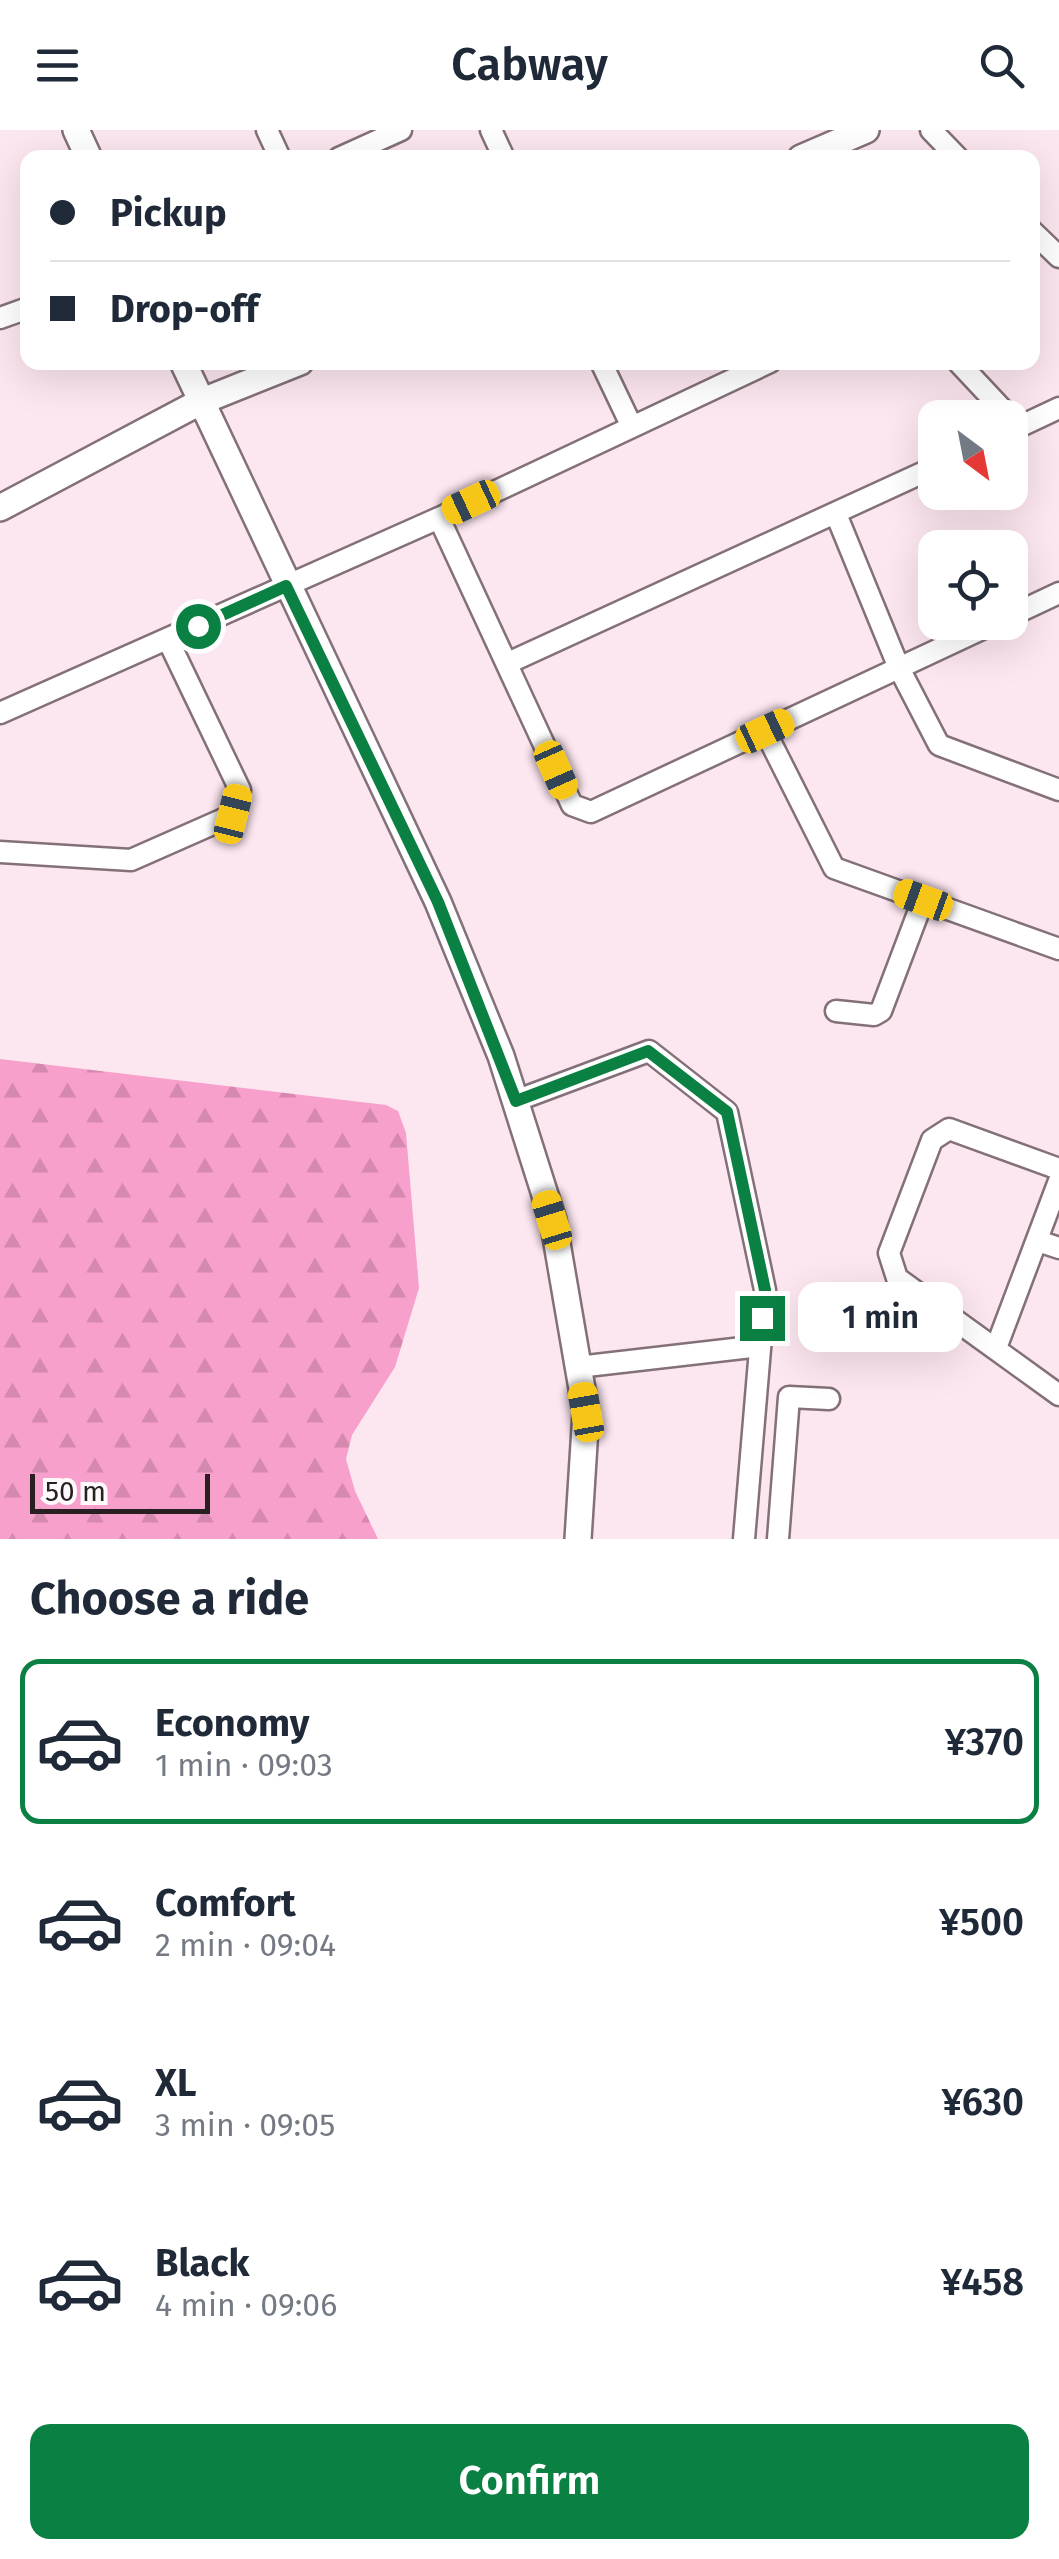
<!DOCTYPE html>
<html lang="en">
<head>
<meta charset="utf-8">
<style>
	:root { --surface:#fff; --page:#f2f2f3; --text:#1f2937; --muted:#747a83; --line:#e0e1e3; --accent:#0b8043 }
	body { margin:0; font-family:"Fira Sans",sans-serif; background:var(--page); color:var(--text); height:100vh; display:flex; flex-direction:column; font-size:38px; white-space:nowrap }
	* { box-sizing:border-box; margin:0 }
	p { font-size:32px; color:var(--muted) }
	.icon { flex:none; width:55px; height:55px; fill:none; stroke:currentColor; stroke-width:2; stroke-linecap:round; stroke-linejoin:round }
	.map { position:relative; height:1409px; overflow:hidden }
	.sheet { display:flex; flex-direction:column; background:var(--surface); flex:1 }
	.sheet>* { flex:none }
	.top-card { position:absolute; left:20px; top:20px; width:1020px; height:220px; border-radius:20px; box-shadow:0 10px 40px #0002; display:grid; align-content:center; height:220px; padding:0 30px; background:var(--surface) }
	.needle { width:65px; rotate:148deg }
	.controls { position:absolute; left:918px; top:270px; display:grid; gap:20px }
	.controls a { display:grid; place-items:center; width:110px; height:110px; border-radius:20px; background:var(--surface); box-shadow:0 10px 40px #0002; font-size:50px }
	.scale { position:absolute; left:30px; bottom:25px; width:180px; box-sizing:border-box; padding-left:10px; border:5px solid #271f22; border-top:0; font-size:28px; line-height:35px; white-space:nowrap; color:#271f22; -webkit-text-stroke:8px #fef9fb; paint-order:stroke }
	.end { position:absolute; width:45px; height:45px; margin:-22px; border:12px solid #0b8043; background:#fff; box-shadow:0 0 0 5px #fff }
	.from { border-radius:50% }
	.bubble { position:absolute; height:70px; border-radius:20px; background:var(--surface); box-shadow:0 10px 40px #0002; font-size:32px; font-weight:600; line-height:70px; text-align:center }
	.car { position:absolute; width:30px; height:60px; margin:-30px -15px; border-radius:12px; box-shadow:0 0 8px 2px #0007; background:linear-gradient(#f5c518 24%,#345 0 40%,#f5c518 0 76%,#345 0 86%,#f5c518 0) }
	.top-card b { display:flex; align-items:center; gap:35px; height:95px; font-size:38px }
	.top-card b+b { border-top:2px solid var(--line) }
	.top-card i { width:25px; height:25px; background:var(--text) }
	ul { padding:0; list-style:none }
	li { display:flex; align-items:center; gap:30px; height:165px; margin:0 20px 15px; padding:0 10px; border:5px solid transparent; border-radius:20px }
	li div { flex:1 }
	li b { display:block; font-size:38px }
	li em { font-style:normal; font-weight:600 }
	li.current { border-color:var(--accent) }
	li>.icon { width:90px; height:90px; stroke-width:1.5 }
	h2 { padding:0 30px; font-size:45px; line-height:120px }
	.cta { display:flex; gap:20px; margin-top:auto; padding:20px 30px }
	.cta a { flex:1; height:115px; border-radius:20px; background:var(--accent); color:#fff; font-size:40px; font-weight:600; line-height:115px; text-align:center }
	header { display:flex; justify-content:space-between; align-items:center; height:130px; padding:0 30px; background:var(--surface); font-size:45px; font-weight:600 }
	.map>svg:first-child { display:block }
</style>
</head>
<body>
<header><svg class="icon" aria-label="menu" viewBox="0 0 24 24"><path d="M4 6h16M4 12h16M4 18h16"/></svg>Cabway<svg class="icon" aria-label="search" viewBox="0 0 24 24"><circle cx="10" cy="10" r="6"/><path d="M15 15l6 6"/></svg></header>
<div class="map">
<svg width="1059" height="1409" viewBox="0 0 1059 1409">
	<defs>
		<pattern id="forest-firs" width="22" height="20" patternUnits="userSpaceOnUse" patternTransform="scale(2.5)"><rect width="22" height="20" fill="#f8a0cc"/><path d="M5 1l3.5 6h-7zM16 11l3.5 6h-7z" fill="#d589af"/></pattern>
	</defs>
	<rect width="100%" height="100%" fill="#fce6f0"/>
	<path fill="url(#forest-firs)" d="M0,929L386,975L398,981L406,1003L419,1158L395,1237L352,1305L346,1329L355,1361L378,1409H0Z"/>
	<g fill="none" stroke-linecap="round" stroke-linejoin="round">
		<defs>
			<path id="minor" d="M267,0L280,28
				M491,0L504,28
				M931,0L958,28
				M339,28L401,0
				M1032,101L1059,127
				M0,188L28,178
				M601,232L632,297
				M958,232L1018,296
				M1010,301L1059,278
				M836,384L899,538L939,615L1059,660
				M439,388L572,675L591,682L997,492
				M1010,486L1059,463
				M508,533L935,337
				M0,583L439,388L770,232
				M765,601L834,738L1059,819
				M0,722L131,730L233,685L240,660L168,510
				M836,881L874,885L881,881L923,770
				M515,971L649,921L727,982L765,1160L744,1409
				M1059,1039L949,999L932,1010L889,1123L897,1148L1059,1265
				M1038,1111L1059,1118
				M996,1218L1059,1051
				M578,1237L760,1216
				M778,1409L789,1267L829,1269"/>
			<path id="tertiary" d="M76,0L89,28
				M801,28L866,0
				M183,232L438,772L501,926L553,1090L586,1282L578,1409
				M0,378L200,272L300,232"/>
		</defs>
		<use href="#minor" stroke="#837078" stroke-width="25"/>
		<use href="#tertiary" stroke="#837078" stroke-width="30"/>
		<use href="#minor" stroke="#fff" stroke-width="20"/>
		<use href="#tertiary" stroke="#fff" stroke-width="25"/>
	</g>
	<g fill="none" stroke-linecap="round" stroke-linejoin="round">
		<path stroke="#0b8043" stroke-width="12" d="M198,496L286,456L438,772L516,971L648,921L727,982L765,1160L762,1188"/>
	</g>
</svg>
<div class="controls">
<a><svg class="needle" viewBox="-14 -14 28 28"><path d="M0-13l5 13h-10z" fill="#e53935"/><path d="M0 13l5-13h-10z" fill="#747a83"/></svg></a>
<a><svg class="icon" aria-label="locate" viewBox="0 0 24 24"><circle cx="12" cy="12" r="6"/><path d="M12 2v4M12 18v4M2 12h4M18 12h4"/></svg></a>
</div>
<div class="scale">50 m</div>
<i class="end from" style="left:198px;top:496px"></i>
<i class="end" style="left:762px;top:1188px"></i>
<div class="bubble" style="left:798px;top:1152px;width:165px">1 min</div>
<i class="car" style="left:471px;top:372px;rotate:245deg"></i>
<i class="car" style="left:765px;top:601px;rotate:65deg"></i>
<i class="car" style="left:556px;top:640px;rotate:156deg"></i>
<i class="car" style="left:233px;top:684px;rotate:14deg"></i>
<i class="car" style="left:923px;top:770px;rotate:290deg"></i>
<i class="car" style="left:552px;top:1090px;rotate:343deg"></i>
<i class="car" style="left:586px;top:1282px;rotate:350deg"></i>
<div class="top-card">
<b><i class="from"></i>Pickup</b>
<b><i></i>Drop-off</b>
</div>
</div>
<section class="sheet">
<h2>Choose a ride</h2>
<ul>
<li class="current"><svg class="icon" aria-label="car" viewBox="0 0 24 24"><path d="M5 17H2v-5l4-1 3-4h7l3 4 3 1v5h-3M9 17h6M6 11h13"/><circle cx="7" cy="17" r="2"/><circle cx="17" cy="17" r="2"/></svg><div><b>Economy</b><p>1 min · 09:03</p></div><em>¥370</em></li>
<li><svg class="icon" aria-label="car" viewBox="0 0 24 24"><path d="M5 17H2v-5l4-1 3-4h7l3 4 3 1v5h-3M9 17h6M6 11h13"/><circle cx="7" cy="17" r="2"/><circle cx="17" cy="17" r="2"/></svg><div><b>Comfort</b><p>2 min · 09:04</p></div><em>¥500</em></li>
<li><svg class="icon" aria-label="car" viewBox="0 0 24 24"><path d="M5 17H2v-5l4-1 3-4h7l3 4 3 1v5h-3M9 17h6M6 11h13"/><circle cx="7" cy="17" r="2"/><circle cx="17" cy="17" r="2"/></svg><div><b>XL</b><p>3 min · 09:05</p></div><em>¥630</em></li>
<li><svg class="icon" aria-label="car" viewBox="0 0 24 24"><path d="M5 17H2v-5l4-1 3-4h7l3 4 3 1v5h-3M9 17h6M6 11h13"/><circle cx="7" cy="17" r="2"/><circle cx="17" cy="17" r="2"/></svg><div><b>Black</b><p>4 min · 09:06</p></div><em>¥458</em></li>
</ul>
<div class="cta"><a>Confirm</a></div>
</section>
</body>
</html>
